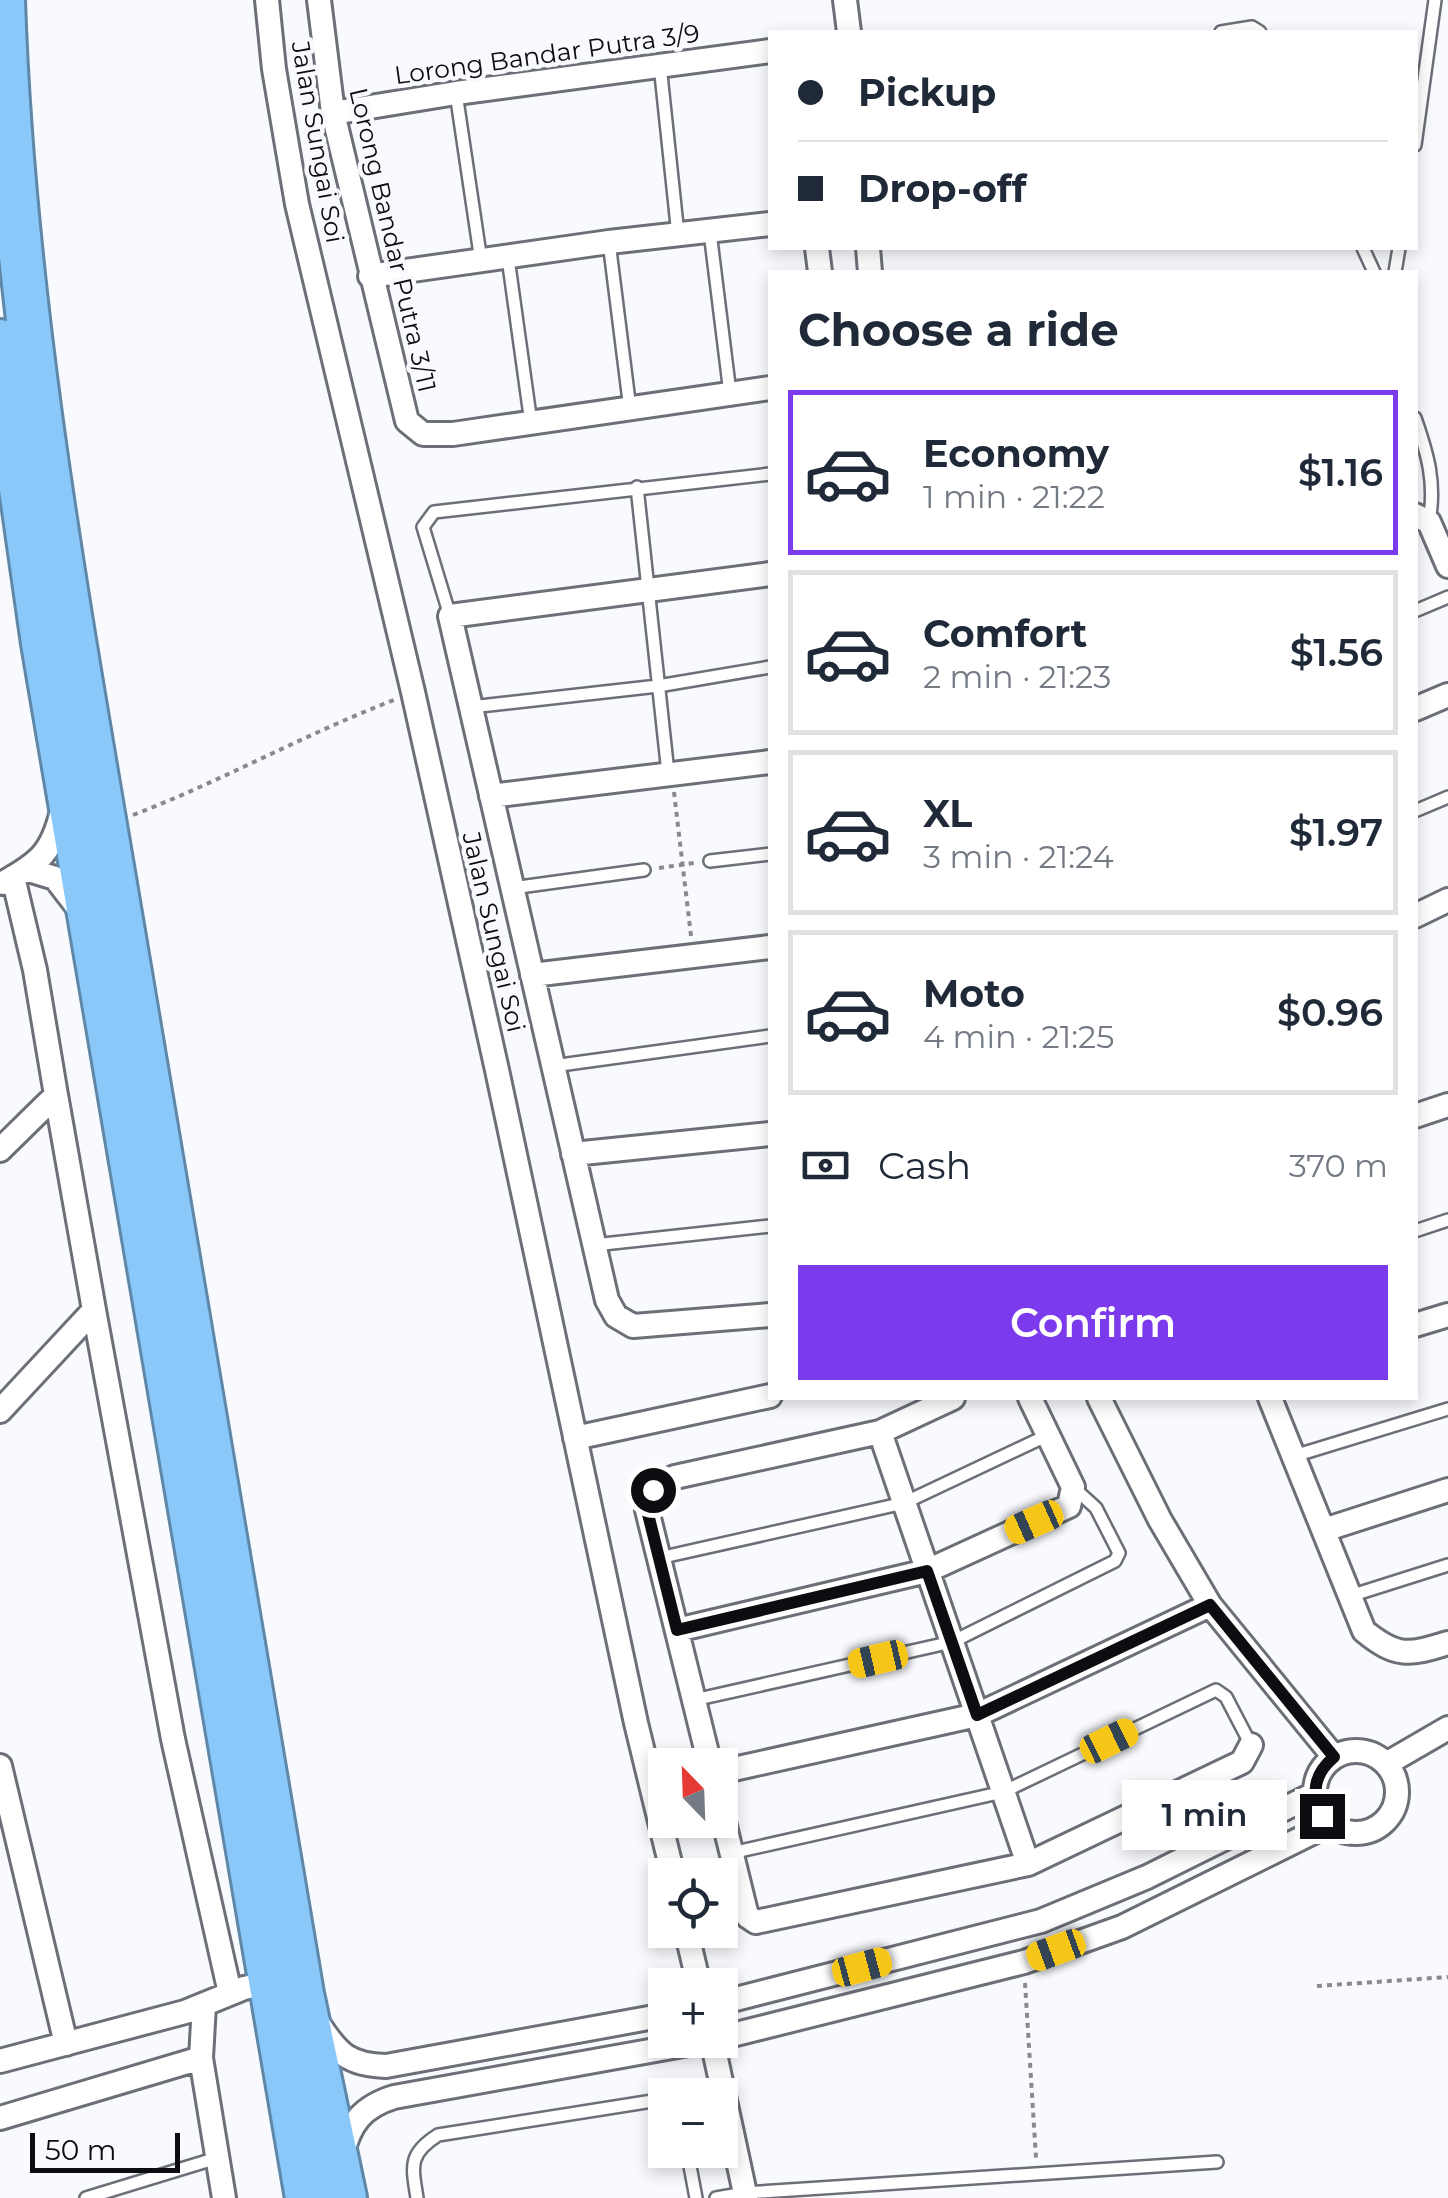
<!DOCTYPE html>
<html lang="en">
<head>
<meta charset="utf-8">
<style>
	:root { --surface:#fff; --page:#f6f6f7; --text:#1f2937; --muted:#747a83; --line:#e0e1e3; --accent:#7c3aed }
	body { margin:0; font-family:Montserrat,sans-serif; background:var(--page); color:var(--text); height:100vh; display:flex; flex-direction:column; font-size:38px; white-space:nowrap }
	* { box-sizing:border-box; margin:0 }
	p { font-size:32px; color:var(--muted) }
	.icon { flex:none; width:55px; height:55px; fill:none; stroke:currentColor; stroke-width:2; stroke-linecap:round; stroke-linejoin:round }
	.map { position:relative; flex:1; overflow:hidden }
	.drawer { position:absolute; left:768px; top:270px; width:650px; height:1130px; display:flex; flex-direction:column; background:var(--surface); border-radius:0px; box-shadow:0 5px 15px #0003 }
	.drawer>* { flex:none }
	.hud { position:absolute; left:768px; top:30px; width:650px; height:220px; border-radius:0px; box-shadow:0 5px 15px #0003; display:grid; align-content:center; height:220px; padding:0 30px; background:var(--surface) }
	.needle { width:65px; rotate:337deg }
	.controls { position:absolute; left:648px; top:1748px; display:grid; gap:20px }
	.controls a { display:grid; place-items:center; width:90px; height:90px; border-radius:0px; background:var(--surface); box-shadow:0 5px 15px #0003; font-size:50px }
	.scale { position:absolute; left:30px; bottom:25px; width:150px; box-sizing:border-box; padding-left:10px; border:5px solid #0c0d10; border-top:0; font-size:28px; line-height:35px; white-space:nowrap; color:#0c0d10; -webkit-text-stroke:8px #f9fafe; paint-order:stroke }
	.end { position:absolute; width:45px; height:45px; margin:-22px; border:12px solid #0c0d10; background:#fff; box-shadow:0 0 0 5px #fff }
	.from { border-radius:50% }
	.bubble { position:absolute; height:70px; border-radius:0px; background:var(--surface); box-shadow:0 5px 15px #0003; font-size:32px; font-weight:600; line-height:70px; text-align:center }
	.car { position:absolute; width:30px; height:60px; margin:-30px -15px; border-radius:12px; box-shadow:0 0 8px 2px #0007; background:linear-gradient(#f5c518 24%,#345 0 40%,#f5c518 0 76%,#345 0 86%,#f5c518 0) }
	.hud b { display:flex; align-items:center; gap:35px; height:95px; font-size:38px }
	.hud b+b { border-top:2px solid var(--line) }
	.hud i { width:25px; height:25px; background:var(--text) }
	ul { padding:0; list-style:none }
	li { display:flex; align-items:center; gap:30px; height:165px; margin:0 20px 15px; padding:0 10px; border:5px solid var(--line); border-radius:0px }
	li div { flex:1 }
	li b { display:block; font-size:38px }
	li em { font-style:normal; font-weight:600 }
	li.selected { border-color:var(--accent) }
	li>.icon { width:90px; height:90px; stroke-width:1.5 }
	h2 { padding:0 30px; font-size:45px; line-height:120px }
	.pay { display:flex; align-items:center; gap:25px; height:110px; padding:0 30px; font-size:38px }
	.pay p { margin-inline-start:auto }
	.cta { display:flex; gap:20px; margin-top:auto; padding:20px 30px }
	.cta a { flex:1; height:115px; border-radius:0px; background:var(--accent); color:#fff; font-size:40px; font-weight:600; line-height:115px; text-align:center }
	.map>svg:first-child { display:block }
</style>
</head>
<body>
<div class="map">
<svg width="1448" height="2198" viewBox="0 0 1448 2198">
	<rect width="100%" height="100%" fill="#f9fafe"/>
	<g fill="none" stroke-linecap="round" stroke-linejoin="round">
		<defs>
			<path id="lane" d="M1221,32L1252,27L1260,32
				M660,65L678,235
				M456,93L481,261
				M1415,145L1435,0
				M710,232L730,393
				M609,242L630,409
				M1363,248L1374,272
				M508,258L531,423
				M1395,272L1399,248
				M1415,418C1428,455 1436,483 1429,522
				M637,487L668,773
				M1415,611L1448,597
				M450,616L423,527L434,512L770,474
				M471,707L658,686L770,667
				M1415,811L1448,797
				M710,861L770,854
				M512,888L644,870
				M553,1066L770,1036
				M1415,1231L1448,1220
				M594,1245L770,1226
				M1294,1456L1448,1409
				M659,1558L904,1503L1048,1435
				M1350,1596L1448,1565
				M694,1700L952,1642L1115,1561L1119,1553L1096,1508L1073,1487
				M731,1853L1003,1792L1216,1690L1226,1697L1251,1745
				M687,2150L696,2198
				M86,2198L217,2158
				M417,2198C412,2166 408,2154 438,2135L665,2099
				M716,2198L745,2193L1217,2162"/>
			<path id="street" d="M267,0L274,69L297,204L413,692L497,1070L636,1723L673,1875
				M319,0L333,113L407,421L423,434H453L770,388
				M845,0L849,32
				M333,113L456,93L770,51
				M817,248L820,272
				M868,248L870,272
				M370,276L609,242L770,224
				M1415,515L1429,522L1448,566
				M770,574L450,616L607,1300L616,1316L633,1326L770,1315
				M1415,709L1448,695
				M491,796L770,762
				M29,870L55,878L79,909
				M3,883C39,863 52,853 62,811
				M1415,916L1448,900
				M532,975L770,947
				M1415,1116L1448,1105
				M0,1150L56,1095L35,970L13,877
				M573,1154L770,1134
				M94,1310L173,1739L230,1993
				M1415,1325L1448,1315
				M1099,1398L1160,1520L1210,1605L1334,1757
				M1270,1398L1364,1631C1397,1658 1409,1655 1448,1643
				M0,1411L94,1310L56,1095
				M880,1432L1028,1864
				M575,1438L770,1396
				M1324,1530L1448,1490
				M677,1630L927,1571L1069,1506L1073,1487L1030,1398
				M1315 1792a41 41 0 1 1 82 0a41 41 0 1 1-82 0Z
				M1386,1764L1448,1728
				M710,1765L647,1510C652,1491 656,1484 675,1477L880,1432L953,1398
				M0,1766L66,2044
				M720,1772L977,1715L1210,1605
				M720,1806L747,1916L756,1922L1028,1864L1242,1762L1251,1745
				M686,1930L699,1985
				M720,2003L1041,1921L1147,1877L1314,1794
				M204,2005L201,2058L224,2198
				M318,2023C338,2054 349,2065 386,2066L665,2015
				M720,2038L1024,1962L1122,1927L1330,1824
				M712,2040L746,2198
				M0,2061L185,2012L244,1988L269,1983
				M0,2118L201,2058
				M342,2155C350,2123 362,2107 394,2097L711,2040"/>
			<path id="highway" d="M3,0C13,308 69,611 120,914C181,1274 241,1634 302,1994L345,2198
				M0,341L43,643L307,2198"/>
		</defs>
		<use href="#lane" stroke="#6c6f77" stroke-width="16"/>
		<use href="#street" stroke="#6c6f77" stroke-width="28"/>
		<use href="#highway" stroke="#5e87a8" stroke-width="48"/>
		<path stroke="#898a8e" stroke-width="4" stroke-dasharray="5 5" stroke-linecap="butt" d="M674,792L691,936
			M133,815C222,781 305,734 394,700
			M659,868L694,863
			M1025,1983L1036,2158
			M1317,1986L1448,1977"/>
		<use href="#lane" stroke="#fff" stroke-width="11"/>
		<use href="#street" stroke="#fff" stroke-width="22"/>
		<use href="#highway" stroke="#8ac8fa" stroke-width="42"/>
	</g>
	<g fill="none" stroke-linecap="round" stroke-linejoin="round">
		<path stroke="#0c0d10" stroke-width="12" d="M653,1490L647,1510L677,1630L927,1571L977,1715L1210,1605L1334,1757C1314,1774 1311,1792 1322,1816"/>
	</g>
	<g text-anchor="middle" stroke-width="9" stroke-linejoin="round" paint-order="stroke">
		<g font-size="25" fill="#0c0d10" stroke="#f9fafe">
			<text transform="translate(547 54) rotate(-8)" y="9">Lorong Bandar Putra 3/9</text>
			<text transform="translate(318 142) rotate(80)" y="9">Jalan Sungai Soi</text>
			<text transform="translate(393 240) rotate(77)" y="9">Lorong Bandar Putra 3/11</text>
			<text transform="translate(494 932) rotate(77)" y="9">Jalan Sungai Soi</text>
		</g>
	</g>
</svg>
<div class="controls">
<a><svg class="needle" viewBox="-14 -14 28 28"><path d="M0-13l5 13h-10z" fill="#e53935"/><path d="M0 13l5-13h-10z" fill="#747a83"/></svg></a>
<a><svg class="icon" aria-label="locate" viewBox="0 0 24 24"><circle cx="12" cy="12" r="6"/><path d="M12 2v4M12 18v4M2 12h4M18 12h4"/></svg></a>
<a>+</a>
<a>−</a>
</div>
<div class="scale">50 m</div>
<i class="end from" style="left:653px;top:1490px"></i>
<i class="end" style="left:1322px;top:1816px"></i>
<div class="bubble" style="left:1122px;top:1780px;width:165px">1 min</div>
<i class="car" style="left:1034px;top:1522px;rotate:246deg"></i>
<i class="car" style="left:878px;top:1659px;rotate:257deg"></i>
<i class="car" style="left:1109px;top:1741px;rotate:64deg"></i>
<i class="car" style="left:1056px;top:1950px;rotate:250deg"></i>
<i class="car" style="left:862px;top:1967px;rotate:75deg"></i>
<div class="hud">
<b><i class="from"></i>Pickup</b>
<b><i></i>Drop-off</b>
</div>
<section class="drawer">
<h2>Choose a ride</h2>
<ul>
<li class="selected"><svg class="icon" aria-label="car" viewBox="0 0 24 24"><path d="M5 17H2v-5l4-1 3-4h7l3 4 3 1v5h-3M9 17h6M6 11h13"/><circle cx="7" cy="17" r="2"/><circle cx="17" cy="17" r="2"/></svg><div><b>Economy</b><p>1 min · 21:22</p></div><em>$1.16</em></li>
<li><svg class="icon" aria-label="car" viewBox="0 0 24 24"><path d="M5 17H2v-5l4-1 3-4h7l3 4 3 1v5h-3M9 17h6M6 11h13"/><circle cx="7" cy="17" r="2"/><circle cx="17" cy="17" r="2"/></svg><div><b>Comfort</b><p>2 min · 21:23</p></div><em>$1.56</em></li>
<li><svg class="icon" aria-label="car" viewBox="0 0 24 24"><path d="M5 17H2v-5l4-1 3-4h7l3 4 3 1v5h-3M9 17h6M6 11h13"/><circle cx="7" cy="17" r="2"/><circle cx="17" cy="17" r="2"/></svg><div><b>XL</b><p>3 min · 21:24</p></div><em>$1.97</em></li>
<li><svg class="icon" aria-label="car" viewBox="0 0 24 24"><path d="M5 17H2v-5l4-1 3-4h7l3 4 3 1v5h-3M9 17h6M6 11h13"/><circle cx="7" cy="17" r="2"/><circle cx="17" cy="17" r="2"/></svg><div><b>Moto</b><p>4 min · 21:25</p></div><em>$0.96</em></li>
</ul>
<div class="pay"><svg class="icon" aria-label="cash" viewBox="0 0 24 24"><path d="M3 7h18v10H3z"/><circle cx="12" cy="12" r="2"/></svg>Cash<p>370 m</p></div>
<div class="cta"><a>Confirm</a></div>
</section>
</div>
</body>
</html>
